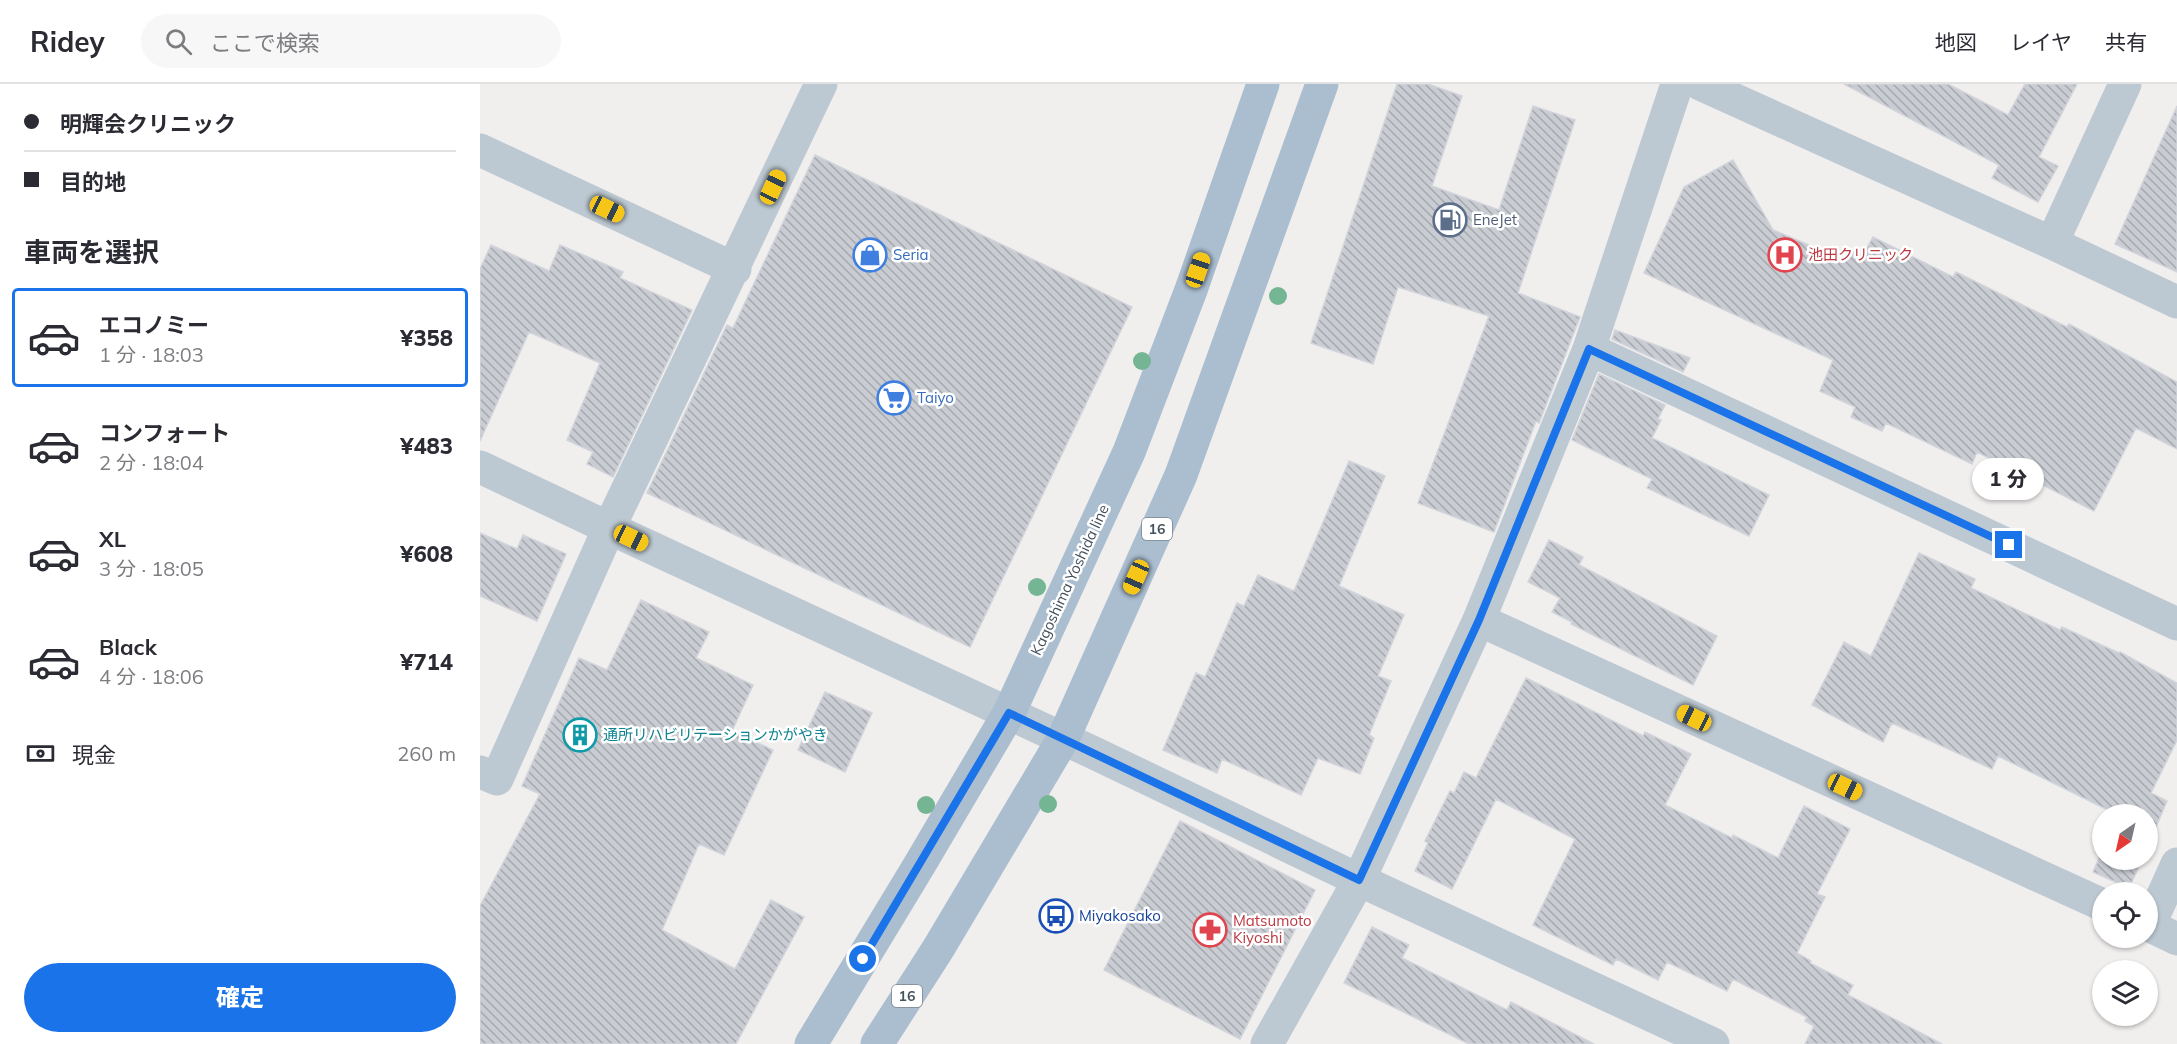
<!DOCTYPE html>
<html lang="ja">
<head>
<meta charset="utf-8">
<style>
	:root { --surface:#fff; --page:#f7f7f7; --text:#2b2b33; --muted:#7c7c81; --line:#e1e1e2; --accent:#1a73e8 }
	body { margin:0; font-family:Mulish,"Noto Sans JP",sans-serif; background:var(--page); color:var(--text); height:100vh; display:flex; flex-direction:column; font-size:22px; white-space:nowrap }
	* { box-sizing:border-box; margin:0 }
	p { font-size:20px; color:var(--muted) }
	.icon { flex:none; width:33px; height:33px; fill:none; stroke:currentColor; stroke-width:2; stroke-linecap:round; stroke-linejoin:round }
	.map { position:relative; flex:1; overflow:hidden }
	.sheet { display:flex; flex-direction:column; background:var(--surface); width:480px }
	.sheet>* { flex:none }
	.hud { display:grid; align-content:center; height:132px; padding:0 24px; background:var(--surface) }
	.needle { width:39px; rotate:214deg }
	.tools { position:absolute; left:1612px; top:720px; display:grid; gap:12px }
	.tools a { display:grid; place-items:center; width:66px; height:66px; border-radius:50%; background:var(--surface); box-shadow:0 2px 4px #0004; font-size:30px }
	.end { position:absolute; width:27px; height:27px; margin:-14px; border:8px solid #1a73e8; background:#fff; box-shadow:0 0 0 3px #fff }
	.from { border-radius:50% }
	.bubble { position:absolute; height:42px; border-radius:21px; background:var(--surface); box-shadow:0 2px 4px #0004; font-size:20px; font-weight:800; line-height:42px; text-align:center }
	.car { position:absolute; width:18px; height:36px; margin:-18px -9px; border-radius:8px; box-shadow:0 0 4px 2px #0007; background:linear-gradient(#f5c518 24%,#345 0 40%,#f5c518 0 76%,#345 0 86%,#f5c518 0) }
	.hud b { display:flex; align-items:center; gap:21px; height:57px; font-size:22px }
	.hud b+b { border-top:2px solid var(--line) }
	.hud i { width:15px; height:15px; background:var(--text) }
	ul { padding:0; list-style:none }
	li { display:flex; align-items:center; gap:18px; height:99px; margin:0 12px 9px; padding:0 12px; border:3px solid transparent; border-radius:6px }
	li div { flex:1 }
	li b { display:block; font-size:22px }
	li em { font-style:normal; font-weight:800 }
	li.selected { border-color:var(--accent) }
	li>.icon { width:54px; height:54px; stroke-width:1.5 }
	h2 { padding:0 24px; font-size:27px; line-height:72px }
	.pay { display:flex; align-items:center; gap:15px; height:66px; padding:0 24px; font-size:22px }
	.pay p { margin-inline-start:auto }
	.cta { display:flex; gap:12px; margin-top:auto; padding:12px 24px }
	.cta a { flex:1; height:69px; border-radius:36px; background:var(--accent); color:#fff; font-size:24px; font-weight:800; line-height:69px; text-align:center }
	header { display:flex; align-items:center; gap:36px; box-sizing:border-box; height:84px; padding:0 30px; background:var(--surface); border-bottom:2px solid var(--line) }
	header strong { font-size:28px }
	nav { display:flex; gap:33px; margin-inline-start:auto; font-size:21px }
	.search { width:420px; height:54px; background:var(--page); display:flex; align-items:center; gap:15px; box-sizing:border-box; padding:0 21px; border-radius:33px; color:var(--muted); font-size:22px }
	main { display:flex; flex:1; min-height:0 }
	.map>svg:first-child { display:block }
</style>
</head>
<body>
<header>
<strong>Ridey</strong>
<div class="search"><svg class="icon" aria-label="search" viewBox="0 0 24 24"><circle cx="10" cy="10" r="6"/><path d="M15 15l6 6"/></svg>ここで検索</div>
<nav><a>地図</a><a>レイヤ</a><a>共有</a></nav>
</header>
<main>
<section class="sheet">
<div class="hud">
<b><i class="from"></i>明輝会クリニック</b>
<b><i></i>目的地</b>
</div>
<h2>車両を選択</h2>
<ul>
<li class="selected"><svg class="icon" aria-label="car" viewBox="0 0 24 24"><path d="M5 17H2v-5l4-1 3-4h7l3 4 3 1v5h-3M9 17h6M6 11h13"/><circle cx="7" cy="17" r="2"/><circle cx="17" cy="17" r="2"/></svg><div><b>エコノミー</b><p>1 分 · 18:03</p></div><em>¥358</em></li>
<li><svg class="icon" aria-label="car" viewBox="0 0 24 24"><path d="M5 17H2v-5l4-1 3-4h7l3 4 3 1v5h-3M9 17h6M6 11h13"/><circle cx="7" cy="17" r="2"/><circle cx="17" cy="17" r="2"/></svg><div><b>コンフォート</b><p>2 分 · 18:04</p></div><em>¥483</em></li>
<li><svg class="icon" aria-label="car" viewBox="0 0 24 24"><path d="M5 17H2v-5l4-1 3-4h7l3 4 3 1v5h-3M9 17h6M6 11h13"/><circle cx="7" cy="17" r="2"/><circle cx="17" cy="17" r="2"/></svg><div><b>XL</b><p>3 分 · 18:05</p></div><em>¥608</em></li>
<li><svg class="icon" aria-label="car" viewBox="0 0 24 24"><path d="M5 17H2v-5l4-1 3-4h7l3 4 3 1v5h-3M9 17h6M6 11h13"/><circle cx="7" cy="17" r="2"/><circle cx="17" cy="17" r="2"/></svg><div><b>Black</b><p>4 分 · 18:06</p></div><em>¥714</em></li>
</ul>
<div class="pay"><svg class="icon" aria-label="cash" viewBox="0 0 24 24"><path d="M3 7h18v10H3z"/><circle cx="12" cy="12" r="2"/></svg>現金<p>260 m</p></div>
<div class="cta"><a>確定</a></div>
</section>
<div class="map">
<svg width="1697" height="960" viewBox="0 0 1697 960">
	<defs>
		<pattern id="building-back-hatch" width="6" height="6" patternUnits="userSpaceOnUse" patternTransform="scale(1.5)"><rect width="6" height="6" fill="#c9cdd3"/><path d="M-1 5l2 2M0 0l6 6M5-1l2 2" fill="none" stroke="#a5a9ae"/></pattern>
	</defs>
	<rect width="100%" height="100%" fill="#f1eeee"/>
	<path fill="url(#building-back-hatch)" stroke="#d1d4da" stroke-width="1.5" d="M917,0H948L982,12L952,102L1019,126L1053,22L1095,36L1038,209L1100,233L1059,339L1056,337L1014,448L938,419L1009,232L918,203L893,280L831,259Z
		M1364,0H1468L1528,31L1545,0H1597L1559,73L1578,82L1558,118L1512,94L1519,81Z
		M1697,22V188L1635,160Z
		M335,71L652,223L490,563L167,409L247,241L253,244Z
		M1253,76L1293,146L1365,176L1370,165L1383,171L1393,153L1473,193L1476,188L1587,243L1589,240L1697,298V365L1656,344L1614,427L1497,368L1492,380L1406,339L1402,347L1371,333L1375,323L1340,307L1353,276L1164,189L1204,103Z
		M11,161L69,187L80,161L143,188L140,194L212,226L133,393L107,380L113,368L87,356L120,279L49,248L0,357V185Z
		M1135,246L1210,274L1203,288L1132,255Z
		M1119,290L1185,321L1178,335L1181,336L1172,354L1289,411L1269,452L1167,404L1172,395L1092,356Z
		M869,377L905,392L859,502L924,531L898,592L911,597L889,651L894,654L880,690L838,674L821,711L742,675L737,689L683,666L716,589L725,593L757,519L764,522L778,491L814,507Z
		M0,449L37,465L43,451L86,470L57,537L0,512Z
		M1069,456L1103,473L1099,481L1237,552L1213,601L1091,540L1092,538L1072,528L1080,514L1048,498Z
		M1439,469L1495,495L1491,504L1580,546L1582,543L1639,569L1640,568L1697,599V656L1671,709L1687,717L1668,762V730H1634L1629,728L1630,727L1518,672L1512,685L1412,639L1403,658L1332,621L1364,558L1391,572Z
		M161,516L229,548L216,574L273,601L252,647L293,666L244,771L219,760L182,846L255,885L291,816L324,833L256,960H0V822L60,710L42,702L99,574L127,586Z
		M1046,594L1163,652L1165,648L1211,670L1185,721L1252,754L1253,751L1298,774L1324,722L1370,745L1337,810L1345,813L1317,869L1331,877L1330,879L1373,901L1368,911L1462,960H1325L1334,942L1325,937L1327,933L1253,895L1247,907L1187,878L1178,896L1136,875L1133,881L1053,841L1095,755L1016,715L972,805L935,787L948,759L945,757L970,707L974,709L984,688L996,694Z
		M345,608L392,629L365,688L318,666Z
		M700,737L835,806L760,955L624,886Z
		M1623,765V776H1662L1649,804L1613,788Z
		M892,843L929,861L922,874L1027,926L1031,918L1114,960H989L864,899Z"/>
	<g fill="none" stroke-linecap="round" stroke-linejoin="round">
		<path stroke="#bdc9d2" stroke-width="33" d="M341,0L129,444L612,668L879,796L1233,960
			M1220,0L1572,159L1697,218
			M0,66L255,185
			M1572,159L1645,0
			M1109,265L1697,540
			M0,383L129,444L17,695L0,688
			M999,536L1623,821
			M1668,841L1697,855
			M1669,842L1697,780
			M787,960L879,796L999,536L1109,265L1197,0"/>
		<path stroke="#abbed0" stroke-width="33" d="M331,960L440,780L529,629L649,368L711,206L783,0
			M397,960L458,865L583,655L701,391L842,0"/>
	</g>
	<g fill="#74b593">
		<circle cx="798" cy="212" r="9"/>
		<circle cx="662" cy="277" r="9"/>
		<circle cx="557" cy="503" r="9"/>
		<circle cx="568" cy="720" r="9"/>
		<circle cx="446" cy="721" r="9"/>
	</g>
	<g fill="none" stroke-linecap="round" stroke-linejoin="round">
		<path stroke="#1a73e8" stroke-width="8" d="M383,875L529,629L879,796L999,536L1109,265L1529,461"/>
	</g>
	<defs>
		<symbol id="fuel-ring" viewBox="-11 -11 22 22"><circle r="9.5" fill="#fff" stroke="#5c6f8a" stroke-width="1.5"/><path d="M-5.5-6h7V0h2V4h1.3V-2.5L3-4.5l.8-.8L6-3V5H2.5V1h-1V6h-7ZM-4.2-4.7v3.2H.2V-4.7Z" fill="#5c6f8a"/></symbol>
		<symbol id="shop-ring" viewBox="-11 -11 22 22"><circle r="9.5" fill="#fff" stroke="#3f7fe0" stroke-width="1.5"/><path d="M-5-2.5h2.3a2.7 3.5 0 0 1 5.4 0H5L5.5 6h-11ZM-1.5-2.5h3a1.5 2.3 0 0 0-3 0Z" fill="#3f7fe0"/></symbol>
		<symbol id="hospital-ring" viewBox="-11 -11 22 22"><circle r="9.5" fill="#fff" stroke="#e0444e" stroke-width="1.5"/><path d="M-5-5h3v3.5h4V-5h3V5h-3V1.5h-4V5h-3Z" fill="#e0444e"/></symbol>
		<symbol id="supermarket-ring" viewBox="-11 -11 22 22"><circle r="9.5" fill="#fff" stroke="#3f7fe0" stroke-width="1.5"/><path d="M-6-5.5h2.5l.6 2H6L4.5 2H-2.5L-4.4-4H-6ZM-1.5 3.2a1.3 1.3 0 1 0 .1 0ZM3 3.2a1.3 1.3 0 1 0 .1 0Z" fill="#3f7fe0"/></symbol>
		<symbol id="building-ring" viewBox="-11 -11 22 22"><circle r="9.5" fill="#fff" stroke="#0f9aa8" stroke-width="1.5"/><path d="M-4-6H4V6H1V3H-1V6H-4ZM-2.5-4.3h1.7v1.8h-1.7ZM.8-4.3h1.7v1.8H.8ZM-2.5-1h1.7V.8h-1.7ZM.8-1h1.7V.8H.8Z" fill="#0f9aa8"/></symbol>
		<symbol id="bus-ring" viewBox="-11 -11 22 22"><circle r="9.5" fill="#fff" stroke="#1a4fb4" stroke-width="1.5"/><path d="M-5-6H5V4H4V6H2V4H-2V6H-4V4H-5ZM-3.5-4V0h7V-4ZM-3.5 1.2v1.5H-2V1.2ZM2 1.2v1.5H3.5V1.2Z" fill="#1a4fb4"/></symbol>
		<symbol id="pharmacy-ring" viewBox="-11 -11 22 22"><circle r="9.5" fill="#fff" stroke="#e0444e" stroke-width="1.5"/><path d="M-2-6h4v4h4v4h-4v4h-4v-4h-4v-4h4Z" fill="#e0444e"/></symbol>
	</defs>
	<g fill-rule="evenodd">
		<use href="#fuel-ring" x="951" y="117" width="38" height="38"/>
		<use href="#shop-ring" x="371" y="152" width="38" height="38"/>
		<use href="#hospital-ring" x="1286" y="152" width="38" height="38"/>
		<use href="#supermarket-ring" x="395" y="295" width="38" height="38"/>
		<use href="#building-ring" x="81" y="632" width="38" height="38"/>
		<use href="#bus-ring" x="557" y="813" width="38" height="38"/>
		<use href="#pharmacy-ring" x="711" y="827" width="38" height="38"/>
	</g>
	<g text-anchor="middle" stroke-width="5" stroke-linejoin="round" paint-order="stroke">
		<g fill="#fff" stroke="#7c868e" stroke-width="1.5">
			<rect x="662" y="434" width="30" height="22" rx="4.5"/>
			<rect x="412" y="901" width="30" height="22" rx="4.5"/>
		</g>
		<g font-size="14" font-weight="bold" fill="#44525d">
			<text x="677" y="450">16</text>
			<text x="427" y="917">16</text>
		</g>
		<g font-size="15" fill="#4e5e75" stroke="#fff" text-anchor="start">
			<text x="993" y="141">EneJet</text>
		</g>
		<g font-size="15" fill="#366cbe" stroke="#fff" text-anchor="start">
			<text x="413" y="176">Seria</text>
			<text x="437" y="319">Taiyo</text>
		</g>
		<g font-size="15" fill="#be3a42" stroke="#fff" text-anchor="start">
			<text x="1328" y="176">池田クリニック</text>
			<text x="753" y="842">Matsumoto<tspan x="753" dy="17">Kiyoshi</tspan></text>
		</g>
		<g font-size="15" fill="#44525d" stroke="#fff">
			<text transform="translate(590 496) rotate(-65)" y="5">Kagoshima Yoshida line</text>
		</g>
		<g font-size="15" fill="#0d838f" stroke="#fff" text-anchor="start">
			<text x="123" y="656">通所リハビリテーションかがやき</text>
		</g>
		<g font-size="15" fill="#164399" stroke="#fff" text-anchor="start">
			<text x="599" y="837">Miyakosako</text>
		</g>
	</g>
</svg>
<div class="tools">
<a><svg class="needle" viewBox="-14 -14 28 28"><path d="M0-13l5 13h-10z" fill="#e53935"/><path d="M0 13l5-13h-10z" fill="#7c7c81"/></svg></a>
<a><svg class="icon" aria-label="locate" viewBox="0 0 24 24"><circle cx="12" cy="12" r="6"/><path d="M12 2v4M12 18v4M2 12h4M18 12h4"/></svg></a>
<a><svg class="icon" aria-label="layers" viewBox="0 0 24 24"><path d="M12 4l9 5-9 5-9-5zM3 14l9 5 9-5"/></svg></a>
</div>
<i class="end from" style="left:383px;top:875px"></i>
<i class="end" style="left:1529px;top:461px"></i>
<div class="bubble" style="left:1492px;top:374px;width:72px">1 分</div>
<i class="car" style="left:293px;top:103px;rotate:25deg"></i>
<i class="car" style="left:127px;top:125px;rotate:115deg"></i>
<i class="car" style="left:718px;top:186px;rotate:19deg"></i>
<i class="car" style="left:151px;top:454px;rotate:115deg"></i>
<i class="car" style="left:656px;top:493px;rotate:204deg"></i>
<i class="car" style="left:1214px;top:634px;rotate:295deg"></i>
<i class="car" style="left:1365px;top:703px;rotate:115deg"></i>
</div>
</main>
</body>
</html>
